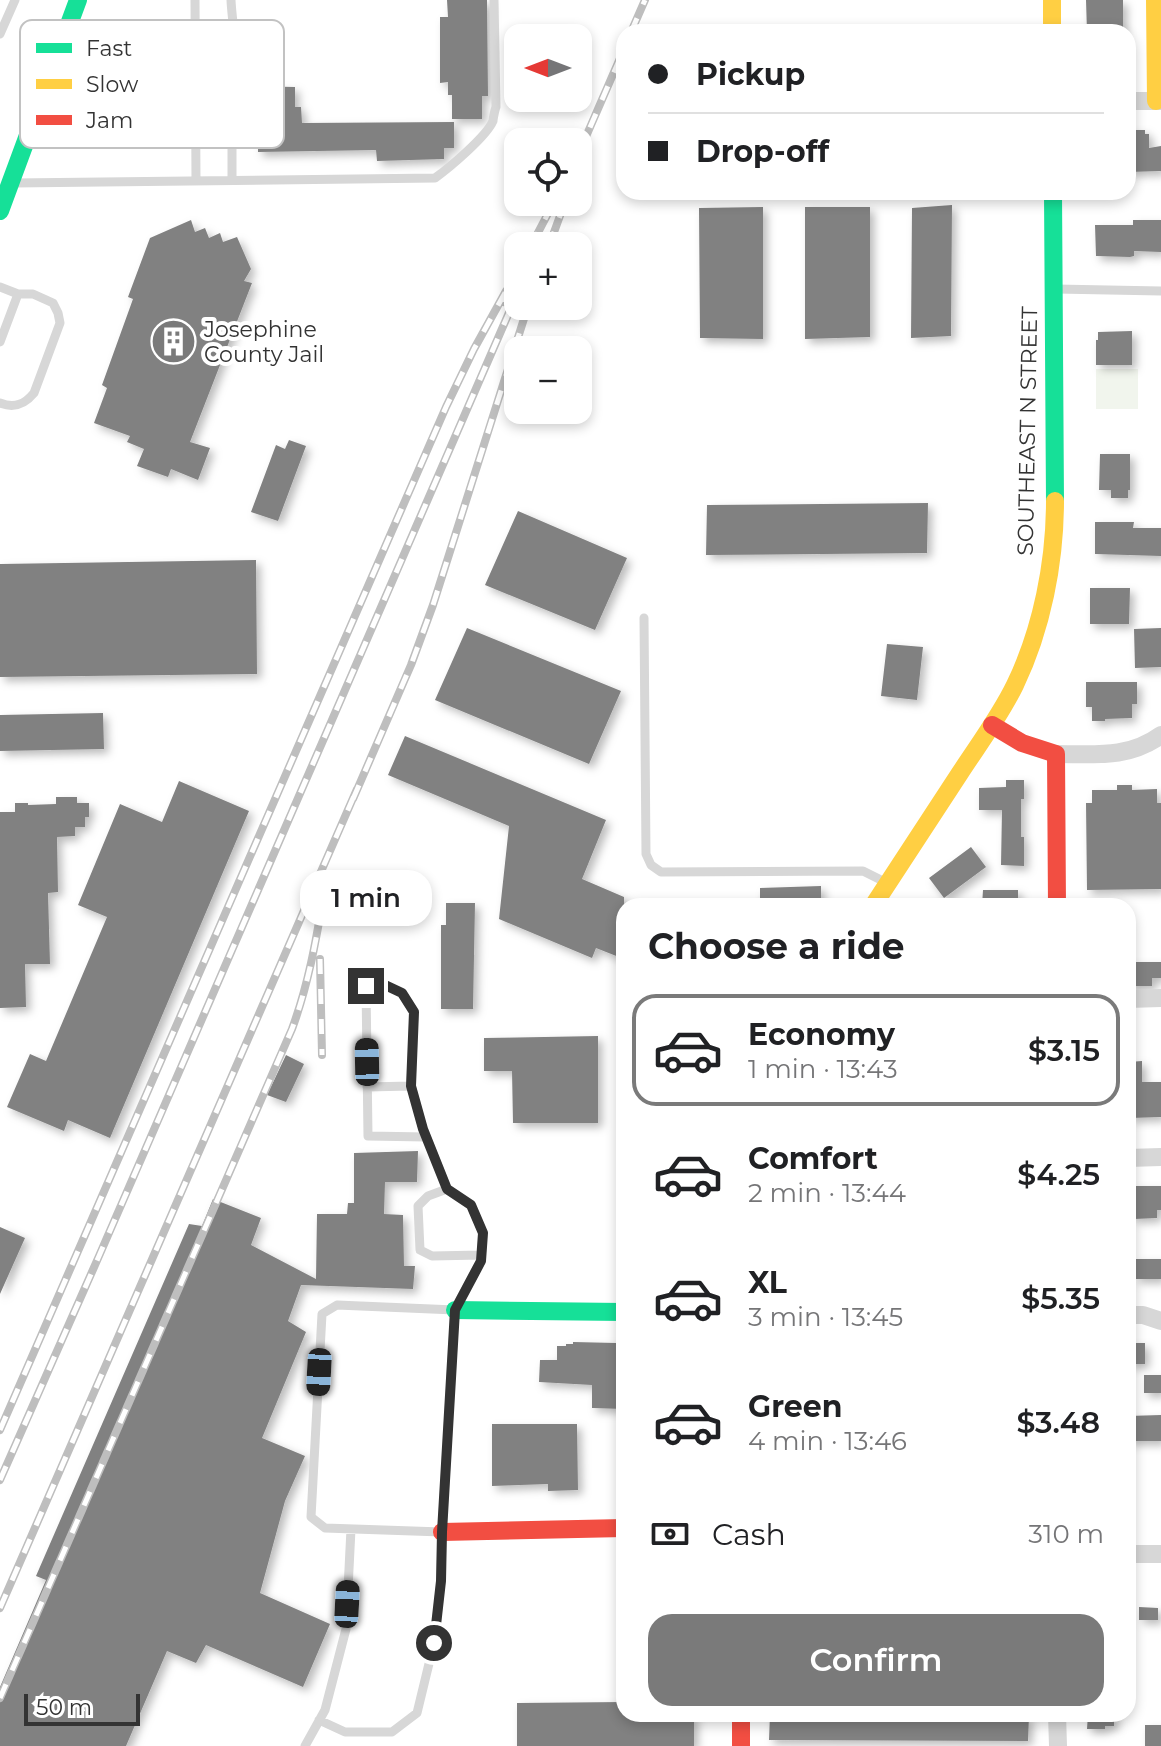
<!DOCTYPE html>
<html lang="en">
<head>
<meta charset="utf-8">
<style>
	:root { --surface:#fff; --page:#f2f2f2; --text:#202124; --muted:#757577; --line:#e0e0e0; --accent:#7a7a7a }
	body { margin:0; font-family:Montserrat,sans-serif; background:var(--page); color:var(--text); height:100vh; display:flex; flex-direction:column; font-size:30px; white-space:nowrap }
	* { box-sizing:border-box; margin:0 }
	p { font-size:26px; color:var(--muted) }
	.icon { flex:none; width:44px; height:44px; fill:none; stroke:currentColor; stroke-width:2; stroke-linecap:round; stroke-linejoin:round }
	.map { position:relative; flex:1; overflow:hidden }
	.details { position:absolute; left:616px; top:898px; width:520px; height:824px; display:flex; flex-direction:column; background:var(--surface); border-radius:24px; box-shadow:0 4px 12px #0003 }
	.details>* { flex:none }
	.top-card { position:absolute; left:616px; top:24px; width:520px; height:176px; border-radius:24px; box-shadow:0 4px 12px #0003; display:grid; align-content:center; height:176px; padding:0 32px; background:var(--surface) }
	.needle { width:52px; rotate:270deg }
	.tools { position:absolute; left:504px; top:24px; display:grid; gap:16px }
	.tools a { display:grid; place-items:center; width:88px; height:88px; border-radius:16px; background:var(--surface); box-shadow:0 4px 12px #0003; font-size:40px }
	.scale { position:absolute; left:24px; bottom:20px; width:116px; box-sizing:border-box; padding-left:8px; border:4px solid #333; border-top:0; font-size:22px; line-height:28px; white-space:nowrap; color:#333; -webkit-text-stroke:6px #fff; paint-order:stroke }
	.end { position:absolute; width:36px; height:36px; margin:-18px; border:10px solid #333; background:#fff; box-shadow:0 0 0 4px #fff }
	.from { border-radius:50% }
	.bubble { position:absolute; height:56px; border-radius:24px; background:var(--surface); box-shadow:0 4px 12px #0003; font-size:26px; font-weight:600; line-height:56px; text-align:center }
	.car { position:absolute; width:24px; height:48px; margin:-24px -12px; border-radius:10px; box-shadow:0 0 6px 2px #0007; background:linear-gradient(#222 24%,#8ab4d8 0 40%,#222 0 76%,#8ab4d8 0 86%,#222 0) }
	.top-card b { display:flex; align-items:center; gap:28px; height:76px; font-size:30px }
	.top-card b+b { border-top:2px solid var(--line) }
	.top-card i { width:20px; height:20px; background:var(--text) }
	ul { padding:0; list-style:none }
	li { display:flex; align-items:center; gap:24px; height:112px; margin:0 16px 12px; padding:0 16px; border:4px solid transparent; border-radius:24px }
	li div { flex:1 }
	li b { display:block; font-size:30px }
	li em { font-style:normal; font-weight:600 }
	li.selected { border-color:var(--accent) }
	li>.icon { width:72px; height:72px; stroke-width:1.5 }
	h2 { padding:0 32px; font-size:36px; line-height:96px }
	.pay { display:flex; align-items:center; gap:20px; height:88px; padding:0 32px; font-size:30px }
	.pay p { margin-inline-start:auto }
	.cta { display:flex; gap:16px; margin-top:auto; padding:16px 32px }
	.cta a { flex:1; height:92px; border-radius:24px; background:var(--accent); color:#fff; font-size:32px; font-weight:600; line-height:92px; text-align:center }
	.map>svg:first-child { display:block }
</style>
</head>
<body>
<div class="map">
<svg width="1161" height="1746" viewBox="0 0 1161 1746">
	<defs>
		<filter id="shadow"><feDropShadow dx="4.5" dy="4.5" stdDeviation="4" flood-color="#0004"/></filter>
	</defs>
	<rect width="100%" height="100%" fill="#fff"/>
	<path fill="#f1f5ed" d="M1096,369H1138V409H1096Z"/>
	<path fill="#818181" filter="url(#shadow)" d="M447,0H487L488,96H482V119H452V95H448V82L440,83V17H448Z
		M1086,0H1123V32H1087Z
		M246,86L295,87V107H301L302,123L454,122V148H444V159L377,161L376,150L258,152V109H246Z
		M1128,130H1145V134H1149V148L1161,146V171L1128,172Z
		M952,205L951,336L911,338L912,208Z
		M763,207V339L700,338L699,208Z
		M805,207H870V337L805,339Z
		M191,220L195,232L205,228L209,238L220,233L223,242L237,237L251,269L244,281L252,283L190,442L210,448L198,480L171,469L168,477L137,466L144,449L127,442L130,436L94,423L107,388L102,385L133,299L128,297L150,238Z
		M1133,220H1161V252L1134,251V256L1130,257L1096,256L1095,225H1133Z
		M1132,331V365H1096V340H1098V332Z
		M289,440L306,446L278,521L251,512L276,445L285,449Z
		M1100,454H1130V490H1128V498H1111V490H1099Z
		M928,503L927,553L706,555L707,505Z
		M518,511L627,558L595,630L485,585Z
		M1095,522H1134L1133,528H1161V556L1095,554Z
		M256,560L257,674L0,677V564Z
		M1090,588H1130L1129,624H1090Z
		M467,628L621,691L589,764L435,700Z
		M1161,628V667L1135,668L1134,629Z
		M887,644L923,647L917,700L881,696Z
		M1086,682H1137V704H1132V718L1105,719V721H1092V707H1086Z
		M103,713L104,749L0,751V715Z
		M405,736L606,820L582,879L624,897V959L596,948L592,958L499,919L509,826L388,775Z
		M1006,780H1024V799H1021V837H1024V866L1001,865L1002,810H979V788L1006,787Z
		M179,781L249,811L110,1138L68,1120L64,1131L7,1107L30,1054L46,1061L107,917L78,905L120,804L162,822Z
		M1117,785H1132V790L1157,789V803H1161V889L1087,890L1086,803H1092V790H1117Z
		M56,797H77V803H89V817H85V827H75V836L57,837L58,892L48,893L50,964H25L26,1007L0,1008V812H15V803H28V805L56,804Z
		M971,847L986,867L944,898L929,878Z
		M821,886V906H760V888Z
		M983,890H1018V906H982Z
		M446,903H475L473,1009H441V925H446Z
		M1128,962H1161V978H1152V986H1128Z
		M598,1036V1123H513L512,1071H484V1038Z
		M286,1055L304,1064L286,1102L267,1095Z
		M1142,1061V1082H1161V1117L1130,1118L1129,1062Z
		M418,1151L417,1182H385L384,1214L403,1215L404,1266H415L413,1289L301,1285L288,1321L306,1332L262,1438L305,1456L285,1501L260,1593L330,1624L303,1687L206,1645L196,1663L167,1651L126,1746H0V1687L46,1580L36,1576L189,1224L202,1226L213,1199L261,1218L251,1245L316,1279L317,1214H347L348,1203H354V1153Z
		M1133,1186H1161V1210H1157V1218L1134,1219V1214H1128V1194H1133Z
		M0,1227L25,1238L0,1294Z
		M1135,1259H1161V1279H1135Z
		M573,1342L616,1343V1345H624V1409L592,1408V1385L539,1382L540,1360H557V1346H566V1344H573Z
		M1128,1343H1145V1364H1128Z
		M1144,1375H1161V1393H1144Z
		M1161,1415V1441H1128V1416Z
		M492,1424H577L578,1490L548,1491V1484L492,1486Z
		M1139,1607L1158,1608V1620H1139Z
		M624,1702V1714H694V1746H517V1703Z
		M770,1714L1029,1716L1028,1741L769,1740Z
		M1088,1714H1114V1726H1105V1729H1087Z
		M1145,1725H1161V1746H1145Z"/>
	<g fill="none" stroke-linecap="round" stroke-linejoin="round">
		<path stroke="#d7d7d7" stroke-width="9" d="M195,0L196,181
			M0,34L15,0
			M229,70C239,48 232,24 231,0
			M195,71L229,70L239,82V116L232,126V180
			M14,183L435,178C449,168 486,137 493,121C493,119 495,109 496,107L494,0
			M0,287L18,294H33L53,303L58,313L60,323L34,393C25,404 15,409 0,403
			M1056,289L1161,291
			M0,342L18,294
			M644,618L646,854L651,865L661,872L863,871L885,882
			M367,1087L411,1086
			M426,1137L368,1136L366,986L385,985L402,993L414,1012L411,1086L423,1129L447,1189L471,1205L483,1233L481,1261L456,1307
			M447,1189L428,1196L418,1206L420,1250L432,1256L481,1255
			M337,1305L455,1310L442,1532L325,1528L311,1517L322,1314Z
			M319,1720L345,1732H392L417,1713L434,1643L441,1581L442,1534
			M305,1746L325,1710L346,1629L351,1529"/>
		<path stroke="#d7d7d7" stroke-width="18" d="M1128,101H1161
			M1056,754C1094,754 1128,759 1161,735
			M1128,999L1161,998
			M1128,1158L1161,1157
			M1128,1315H1143L1161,1321
			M1128,1554H1161
			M1057,1714L1058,1746"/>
		<path stroke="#16e098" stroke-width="18" d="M1053,192L1055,501
			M0,211L78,0
			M455,1310L624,1312"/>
		<path stroke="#ffcf43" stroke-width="18" d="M1052,0V32
			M1155,0L1156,101
			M873,906C902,862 931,817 960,773C979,744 1000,716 1015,685C1042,629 1055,562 1055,501"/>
		<path stroke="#f24e42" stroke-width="18" d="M992,725L1022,743L1056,754L1057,906
			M442,1532L624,1528
			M741,1714V1746"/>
		<defs>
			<path id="rail" d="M631,32L645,0
				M578,155L624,49
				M531,246L554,202
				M549,246L565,202
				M504,302L518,271
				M353,799L411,665L433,605L528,306
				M320,959L322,1055
				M0,1430L446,407L474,349L506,291
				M0,1480L99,1256L518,292
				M0,1608L357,789
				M0,1698L292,1029C310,980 317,934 326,882"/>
		</defs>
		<use href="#rail" stroke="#bebebe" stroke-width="8"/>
		<use href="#rail" stroke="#fff" stroke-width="5" stroke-dasharray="15" stroke-linecap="butt"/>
	</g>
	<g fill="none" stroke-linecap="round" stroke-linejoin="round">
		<path stroke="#333" stroke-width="10" d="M366,986L385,985L402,993L414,1012L411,1086L423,1129L447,1189L471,1205L483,1233L481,1261L455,1310L442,1532L441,1581L434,1643"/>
	</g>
	<defs>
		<symbol id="building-disc" viewBox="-11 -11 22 22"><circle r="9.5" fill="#7a7a7a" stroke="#fff"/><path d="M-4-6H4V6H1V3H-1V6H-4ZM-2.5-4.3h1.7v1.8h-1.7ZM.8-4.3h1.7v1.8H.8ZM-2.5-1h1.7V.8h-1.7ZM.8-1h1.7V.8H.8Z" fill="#fff"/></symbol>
	</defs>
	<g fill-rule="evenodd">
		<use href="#building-disc" x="148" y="316" width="51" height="51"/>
	</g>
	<g text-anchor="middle" stroke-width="8" stroke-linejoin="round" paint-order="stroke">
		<g font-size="22" fill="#333" stroke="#fff" text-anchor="start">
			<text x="204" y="337">Josephine<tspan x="204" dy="25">County Jail</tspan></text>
		</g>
		<g font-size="22" fill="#333" stroke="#fff">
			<text transform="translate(1027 431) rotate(-89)" y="8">SOUTHEAST N STREET</text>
		</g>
	</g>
	<rect x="20" y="20" width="264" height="128" rx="12" fill="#fff" stroke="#c2c2c2" stroke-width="2"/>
	<rect x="36" y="43" width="36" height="10" fill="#16e098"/>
	<rect x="36" y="79" width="36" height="10" fill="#ffcf43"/>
	<rect x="36" y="115" width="36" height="10" fill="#f24e42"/>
	<g font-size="22" fill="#333">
		<text x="86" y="56">Fast</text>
		<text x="86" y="92">Slow</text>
		<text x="86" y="128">Jam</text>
	</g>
</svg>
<div class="tools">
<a><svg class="needle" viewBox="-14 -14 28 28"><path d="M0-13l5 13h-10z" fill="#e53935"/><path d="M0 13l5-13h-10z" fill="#757577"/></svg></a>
<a><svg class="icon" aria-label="locate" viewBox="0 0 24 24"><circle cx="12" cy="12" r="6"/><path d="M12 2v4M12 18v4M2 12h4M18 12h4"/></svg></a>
<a>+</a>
<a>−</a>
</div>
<div class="scale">50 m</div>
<i class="end from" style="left:434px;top:1643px"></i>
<i class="end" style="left:366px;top:986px"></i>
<div class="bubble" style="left:300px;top:870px;width:132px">1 min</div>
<i class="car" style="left:367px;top:1062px;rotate:359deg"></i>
<i class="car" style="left:319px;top:1372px;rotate:183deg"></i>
<i class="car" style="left:347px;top:1604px;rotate:3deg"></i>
<div class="top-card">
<b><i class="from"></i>Pickup</b>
<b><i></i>Drop-off</b>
</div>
<section class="details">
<h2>Choose a ride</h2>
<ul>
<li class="selected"><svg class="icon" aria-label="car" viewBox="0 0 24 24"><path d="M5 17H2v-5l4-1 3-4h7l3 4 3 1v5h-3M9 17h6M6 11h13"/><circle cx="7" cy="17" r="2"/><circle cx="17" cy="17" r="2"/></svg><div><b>Economy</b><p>1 min · 13:43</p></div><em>$3.15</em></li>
<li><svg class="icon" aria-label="car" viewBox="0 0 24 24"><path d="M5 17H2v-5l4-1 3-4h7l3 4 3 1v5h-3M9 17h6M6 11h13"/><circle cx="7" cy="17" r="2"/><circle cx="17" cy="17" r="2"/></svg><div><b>Comfort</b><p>2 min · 13:44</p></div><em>$4.25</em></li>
<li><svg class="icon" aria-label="car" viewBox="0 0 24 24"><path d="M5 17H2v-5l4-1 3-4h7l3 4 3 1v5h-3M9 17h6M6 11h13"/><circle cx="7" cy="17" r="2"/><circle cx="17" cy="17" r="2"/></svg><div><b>XL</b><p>3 min · 13:45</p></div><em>$5.35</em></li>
<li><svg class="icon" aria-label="car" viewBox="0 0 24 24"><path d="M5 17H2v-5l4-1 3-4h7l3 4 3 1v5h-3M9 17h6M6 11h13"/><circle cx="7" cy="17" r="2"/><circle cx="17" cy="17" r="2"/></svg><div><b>Green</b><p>4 min · 13:46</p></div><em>$3.48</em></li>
</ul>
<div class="pay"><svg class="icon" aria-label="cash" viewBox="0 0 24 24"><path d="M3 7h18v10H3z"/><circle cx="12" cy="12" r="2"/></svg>Cash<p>310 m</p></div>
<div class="cta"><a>Confirm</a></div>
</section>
</div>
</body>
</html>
